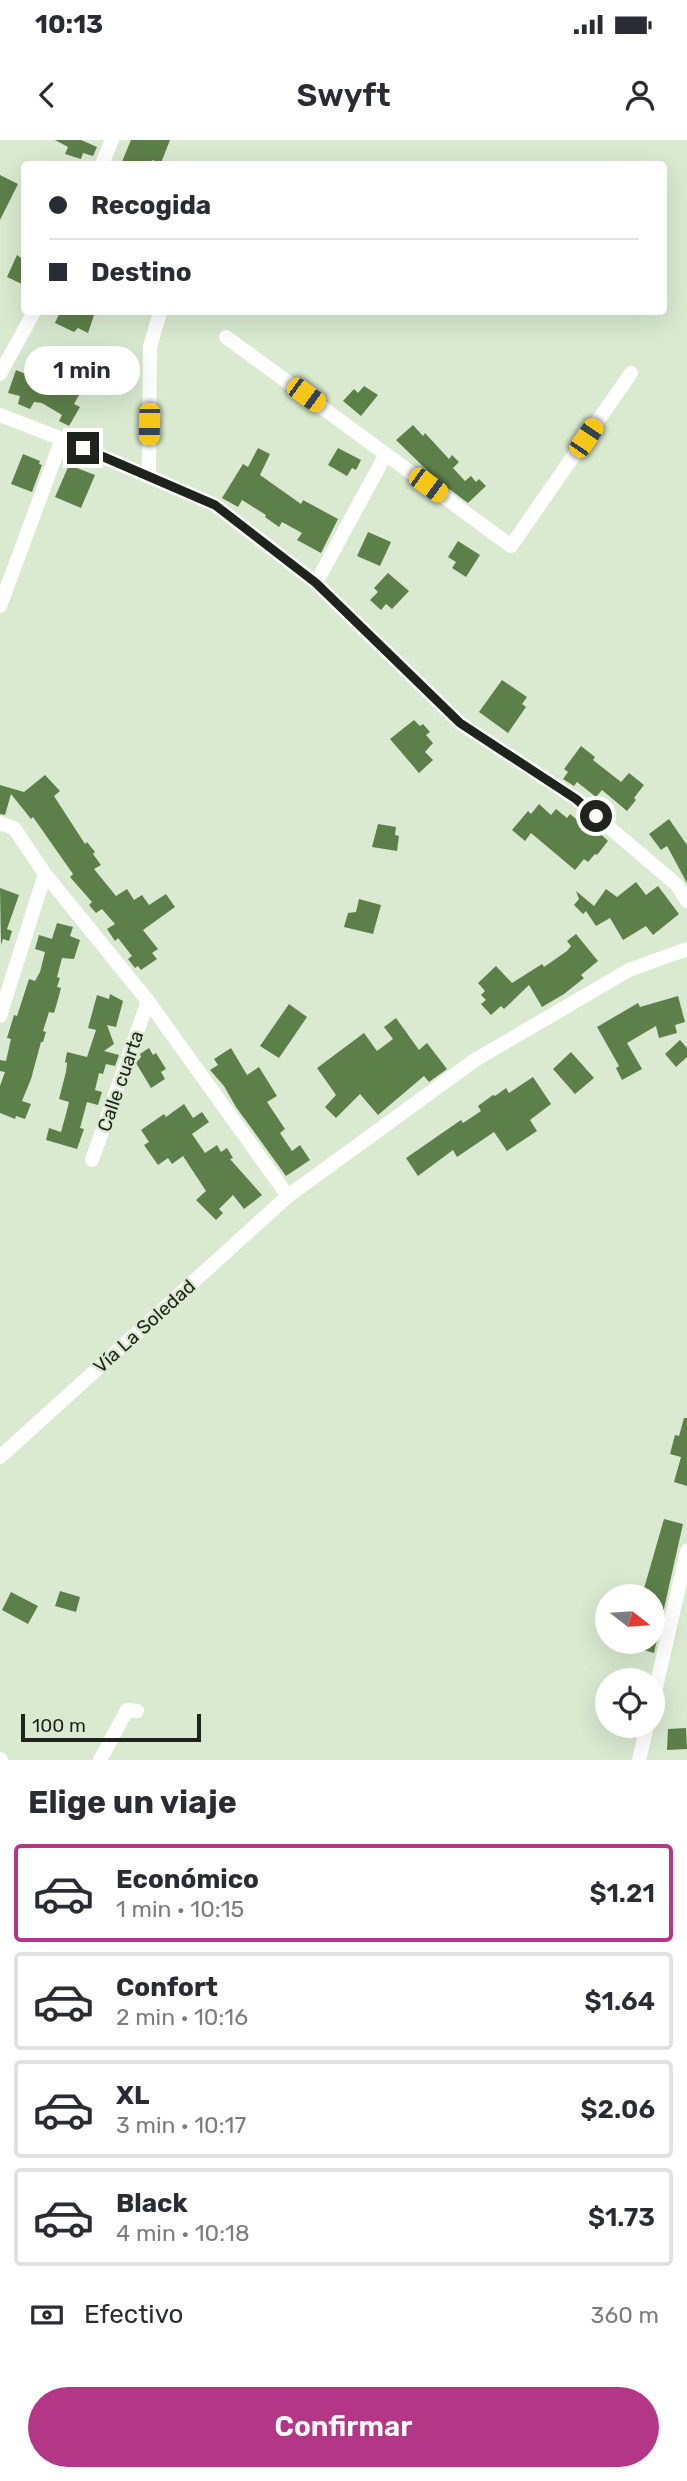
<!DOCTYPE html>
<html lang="es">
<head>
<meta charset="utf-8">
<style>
	:root { --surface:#fff; --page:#f7f7f7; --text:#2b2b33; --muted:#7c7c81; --line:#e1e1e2; --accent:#b43787 }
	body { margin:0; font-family:Rubik,sans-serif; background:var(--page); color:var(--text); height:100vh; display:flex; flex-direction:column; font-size:26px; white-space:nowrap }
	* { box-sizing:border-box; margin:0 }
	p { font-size:23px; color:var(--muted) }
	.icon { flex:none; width:38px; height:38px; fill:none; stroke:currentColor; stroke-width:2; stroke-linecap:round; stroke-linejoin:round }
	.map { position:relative; height:1620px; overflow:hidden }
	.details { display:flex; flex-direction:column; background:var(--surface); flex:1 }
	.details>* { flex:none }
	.guide { position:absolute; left:21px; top:21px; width:646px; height:154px; border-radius:7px; box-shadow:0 7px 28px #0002; display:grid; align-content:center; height:154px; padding:0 28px; background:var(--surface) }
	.needle { width:46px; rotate:107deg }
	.tools { position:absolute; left:595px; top:1444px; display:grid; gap:14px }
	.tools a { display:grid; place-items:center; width:70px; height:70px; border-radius:50%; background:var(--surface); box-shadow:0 7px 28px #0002; font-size:35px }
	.scale { position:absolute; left:21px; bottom:18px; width:180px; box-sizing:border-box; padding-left:7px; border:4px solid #1e241b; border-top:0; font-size:19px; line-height:24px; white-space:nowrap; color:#1e241b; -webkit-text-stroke:5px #d9ead1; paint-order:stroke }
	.end { position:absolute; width:32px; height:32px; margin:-16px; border:9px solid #1e241b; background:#fff; box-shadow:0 0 0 4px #fff }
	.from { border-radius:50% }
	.bubble { position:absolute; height:49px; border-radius:24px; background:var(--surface); box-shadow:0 7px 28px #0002; font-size:23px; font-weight:600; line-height:49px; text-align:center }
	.car { position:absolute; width:21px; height:42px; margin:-21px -10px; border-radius:9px; box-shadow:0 0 5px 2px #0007; background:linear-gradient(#f5c518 24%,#345 0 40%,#f5c518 0 76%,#345 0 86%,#f5c518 0) }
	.guide b { display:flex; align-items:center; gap:24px; height:66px; font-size:26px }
	.guide b+b { border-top:2px solid var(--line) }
	.guide i { width:18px; height:18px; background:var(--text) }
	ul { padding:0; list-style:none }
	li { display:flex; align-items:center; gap:21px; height:98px; margin:0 14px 10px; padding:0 14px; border:4px solid var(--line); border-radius:7px }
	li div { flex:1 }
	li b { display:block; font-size:26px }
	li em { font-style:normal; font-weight:600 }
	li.active { border-color:var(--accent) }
	li>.icon { width:63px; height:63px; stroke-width:1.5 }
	h2 { padding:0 28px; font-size:32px; line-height:84px }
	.pay { display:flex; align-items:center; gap:18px; height:77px; padding:0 28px; font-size:26px }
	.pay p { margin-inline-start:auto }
	.button { display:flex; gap:14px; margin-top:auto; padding:14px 28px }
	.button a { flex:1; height:80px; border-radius:42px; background:var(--accent); color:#fff; font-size:28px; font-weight:600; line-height:80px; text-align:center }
	.status { display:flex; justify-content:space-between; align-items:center; height:49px; padding:0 35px; background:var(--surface); direction:ltr }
	.status svg { height:19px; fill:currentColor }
	header { display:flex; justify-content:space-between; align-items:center; height:91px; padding:0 28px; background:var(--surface); font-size:32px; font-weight:600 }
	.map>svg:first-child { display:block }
</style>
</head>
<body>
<div class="status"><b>10:13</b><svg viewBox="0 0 49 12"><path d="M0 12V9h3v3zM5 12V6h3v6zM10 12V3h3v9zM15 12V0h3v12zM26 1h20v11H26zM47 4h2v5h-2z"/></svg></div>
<header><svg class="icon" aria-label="back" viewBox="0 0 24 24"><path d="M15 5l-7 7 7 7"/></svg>Swyft<svg class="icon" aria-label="person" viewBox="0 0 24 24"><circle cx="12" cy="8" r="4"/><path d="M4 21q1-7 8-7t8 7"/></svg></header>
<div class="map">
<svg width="687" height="1620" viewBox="0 0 687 1620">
	<rect width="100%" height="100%" fill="#d9ead1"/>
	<path fill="#5d7f4a" d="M55,0H81L97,7L93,16L83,13L81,19L65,14L68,7Z
		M131,0H170L161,23L152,20L151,24H121Z
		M0,35L18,44L0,80Z
		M17,115L24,120V145L7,137Z
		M60,172H95L88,193L78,188L74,192L55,183Z
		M32,227L79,255L74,264L80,267L69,286L59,281L62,275L42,263L34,262L30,269L18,264L20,256L8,253L16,230L28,235Z
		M364,246L378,255L361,276L343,261L354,249L358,253Z
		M413,285L423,296L425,293L449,319L452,315L459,322L453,328L465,341L471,336L476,342L479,339L486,346L468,363L436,339L396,300Z
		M258,308L270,314L260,335L301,364L303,360L338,379L321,413L297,400L302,393L282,382L279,387L265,377L266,375L242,360L238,367L222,358L243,324L248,327Z
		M338,308L361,320L356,330L352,328L347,336L328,325Z
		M23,314L40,321L39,324L42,325L32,352L11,344Z
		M69,325L95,335L81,368L55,357Z
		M368,392L391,402L380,426L357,416Z
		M458,401L480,415L466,437L452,428L456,422L448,417Z
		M388,433L409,451L392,469L386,464L381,470L370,460L378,452L374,448Z
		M502,540L527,557L522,564L526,567L508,593L479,572Z
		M414,580L420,586L423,584L430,592L426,595L433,603L425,612L433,620L419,633L390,599Z
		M581,606L595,617L593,620L621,642L629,633L644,645L634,658L636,660L627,671L602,650L596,657L577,642L574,646L563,639L568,632L564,629Z
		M45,635L60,651L54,656L85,704L87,702L95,712L93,714L101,725L94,729L116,756L127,749L134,760L142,755L149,765L166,754L175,767L143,790L158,809L152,813L157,819L141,830L138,826L135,828L128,819L132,816L118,798L115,801L107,789L115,784L102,769L96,773L89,765L92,762L70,737L73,734L33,677L31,679L11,654L5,675L0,674V645L24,652Z
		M539,664L551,675L556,669L567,678L570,674L586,687L589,683L608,701L597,715L595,714L588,722L584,719L575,730L531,693L525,701L512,690L528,671L531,674Z
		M669,679L687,705V743L667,706L661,710L649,694Z
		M378,684L396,687L395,695L399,696L397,711L372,707Z
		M636,742L646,755L658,746L679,774L653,795L646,786L623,800L610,778L596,786L586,771L583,774L574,765L579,759L576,751L594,766L606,749L617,757Z
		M0,748L19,755L7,789L12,791L9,801L3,799L1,805Z
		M359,759L381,765L373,794L344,787L348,773L356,772Z
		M57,783L73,787L70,796L80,800L74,819L62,818L57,837L60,838L57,847L61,848L57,863L54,873L49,872L43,891L46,892L43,902H41L31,939L22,961L31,964L25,979L16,976L15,979L0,973V946L5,932L0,931V920L6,921L11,899L7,898L14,875L17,876L29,839L35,841L40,832L45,812L35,809L39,795L52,799Z
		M576,794L598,821L581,835L584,838L564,854L542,867L529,845L504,869L501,866L491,875L481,864L486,860L481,855L485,851L478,843L496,826L512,843L542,824L544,827L567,811L571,806L567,801Z
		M110,854L123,861L116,887L107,885L114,904L104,911L119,915L115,926L106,924L103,934L99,933L95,950L102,952L98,965L87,962L80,988L84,989L77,1009L46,1000L49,988L61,992L66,974L69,962L59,959L66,932L67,923L65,922L67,912L87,917L96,890L88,888L97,855L109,859Z
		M678,856L685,882L675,885L677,893L659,898L656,886L627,903L642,929L622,940L616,928L619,926L597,887L638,863L640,867Z
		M289,864L307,877L279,918L260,906Z
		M396,878L419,910L427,903L447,929L429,942L424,936L378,975L360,954L336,978L325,967L336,955L317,928L364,893L377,911L393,899L384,887Z
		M680,900L687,908V917L676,927L665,914Z
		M149,908L153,915L156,913L166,929L161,932L165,939L151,948L136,923L141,917L140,914Z
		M231,908L247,935L259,927L277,956L267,962L285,989L280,993L292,1011L300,1005L310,1020L286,1036L236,967L224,946L210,930L218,925L214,919Z
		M571,912L594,938L575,954L553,929Z
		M533,937L551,964L530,980L537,991L507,1011L494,992L457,1017L453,1010L418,1036L406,1018L461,980L463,983L481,971L478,966L493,955L495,956L506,948L509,953Z
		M184,964L193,978L202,972L209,982L192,994L205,1013L217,1005L221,1012L227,1008L233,1018L230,1019L262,1055L244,1069L233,1055L219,1069L223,1073L216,1080L196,1060L206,1051L183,1016L172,1024L168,1018L158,1025L144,1005L149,1002L141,990L164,974L166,977Z
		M684,1278H687V1346L674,1342L681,1317L670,1314L675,1295L679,1296Z
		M664,1379L683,1384L654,1513L623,1504L624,1502H653V1456H644L645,1453L643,1452Z
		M60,1451L80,1457L76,1472L55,1466Z
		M11,1452L38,1466L28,1484L2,1470Z
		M686,1588L687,1609L667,1610L668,1589Z"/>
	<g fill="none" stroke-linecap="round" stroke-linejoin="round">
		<path stroke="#fff" stroke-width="14" d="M102,24L112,0
			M226,197L511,406L631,233
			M0,234L34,172
			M0,275L62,299L215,365L316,443L460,583L576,659L677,745L687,761
			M149,336L150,207L160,172
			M316,443L386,314
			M0,466L62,299
			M0,683L14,688L45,734L148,861L288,1056
			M0,876L45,734
			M92,1020L148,861
			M0,1317L288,1056L475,920L629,830L687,809
			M653,1561L687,1411
			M0,1619L1,1620
			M100,1620L127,1570L137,1571
			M639,1620L647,1586"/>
	</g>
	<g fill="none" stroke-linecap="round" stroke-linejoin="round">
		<path stroke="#1e241b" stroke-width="9" d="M83,308L215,365L316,443L460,583L576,659L596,676"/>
	</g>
	<g text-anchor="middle" stroke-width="5" stroke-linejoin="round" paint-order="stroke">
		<g font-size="19" fill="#1e241b" stroke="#d9ead1">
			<text transform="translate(120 941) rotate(-71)" y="7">Calle cuarta</text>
			<text transform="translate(144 1186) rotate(-42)" y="7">Vía La Soledad</text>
		</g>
	</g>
</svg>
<div class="tools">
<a><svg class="needle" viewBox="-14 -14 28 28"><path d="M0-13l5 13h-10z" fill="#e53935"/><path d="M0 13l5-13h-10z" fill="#7c7c81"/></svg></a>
<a><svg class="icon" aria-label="locate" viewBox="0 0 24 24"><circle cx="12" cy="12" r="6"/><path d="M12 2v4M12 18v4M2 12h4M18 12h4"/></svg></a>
</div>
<div class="scale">100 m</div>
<i class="end from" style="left:596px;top:676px"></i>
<i class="end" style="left:83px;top:308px"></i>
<div class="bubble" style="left:24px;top:206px;width:116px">1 min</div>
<i class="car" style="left:306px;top:255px;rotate:126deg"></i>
<i class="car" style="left:149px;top:284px;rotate:181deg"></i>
<i class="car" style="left:586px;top:298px;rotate:34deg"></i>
<i class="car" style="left:428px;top:345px;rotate:126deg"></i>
<div class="guide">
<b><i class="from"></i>Recogida</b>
<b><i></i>Destino</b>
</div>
</div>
<section class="details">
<h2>Elige un viaje</h2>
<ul>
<li class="active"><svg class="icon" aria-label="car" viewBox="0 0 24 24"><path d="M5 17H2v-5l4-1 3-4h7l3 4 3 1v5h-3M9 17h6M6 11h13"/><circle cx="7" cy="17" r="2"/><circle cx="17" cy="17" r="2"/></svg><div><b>Económico</b><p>1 min · 10:15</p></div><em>$1.21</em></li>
<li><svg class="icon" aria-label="car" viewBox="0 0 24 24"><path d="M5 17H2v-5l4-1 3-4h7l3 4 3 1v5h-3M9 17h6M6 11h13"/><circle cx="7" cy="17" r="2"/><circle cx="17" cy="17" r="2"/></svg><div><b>Confort</b><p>2 min · 10:16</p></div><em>$1.64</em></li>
<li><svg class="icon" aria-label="car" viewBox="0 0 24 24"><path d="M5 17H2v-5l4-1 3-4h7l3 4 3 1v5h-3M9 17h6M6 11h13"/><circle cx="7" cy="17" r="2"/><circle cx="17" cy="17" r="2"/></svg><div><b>XL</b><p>3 min · 10:17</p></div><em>$2.06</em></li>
<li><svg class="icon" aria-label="car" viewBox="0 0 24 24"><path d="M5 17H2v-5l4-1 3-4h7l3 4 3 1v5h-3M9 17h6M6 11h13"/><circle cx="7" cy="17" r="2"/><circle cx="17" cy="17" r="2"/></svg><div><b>Black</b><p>4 min · 10:18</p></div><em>$1.73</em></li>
</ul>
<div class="pay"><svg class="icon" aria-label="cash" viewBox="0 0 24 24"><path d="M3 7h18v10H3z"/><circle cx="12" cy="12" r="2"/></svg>Efectivo<p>360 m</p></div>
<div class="button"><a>Confirmar</a></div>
</section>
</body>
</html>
